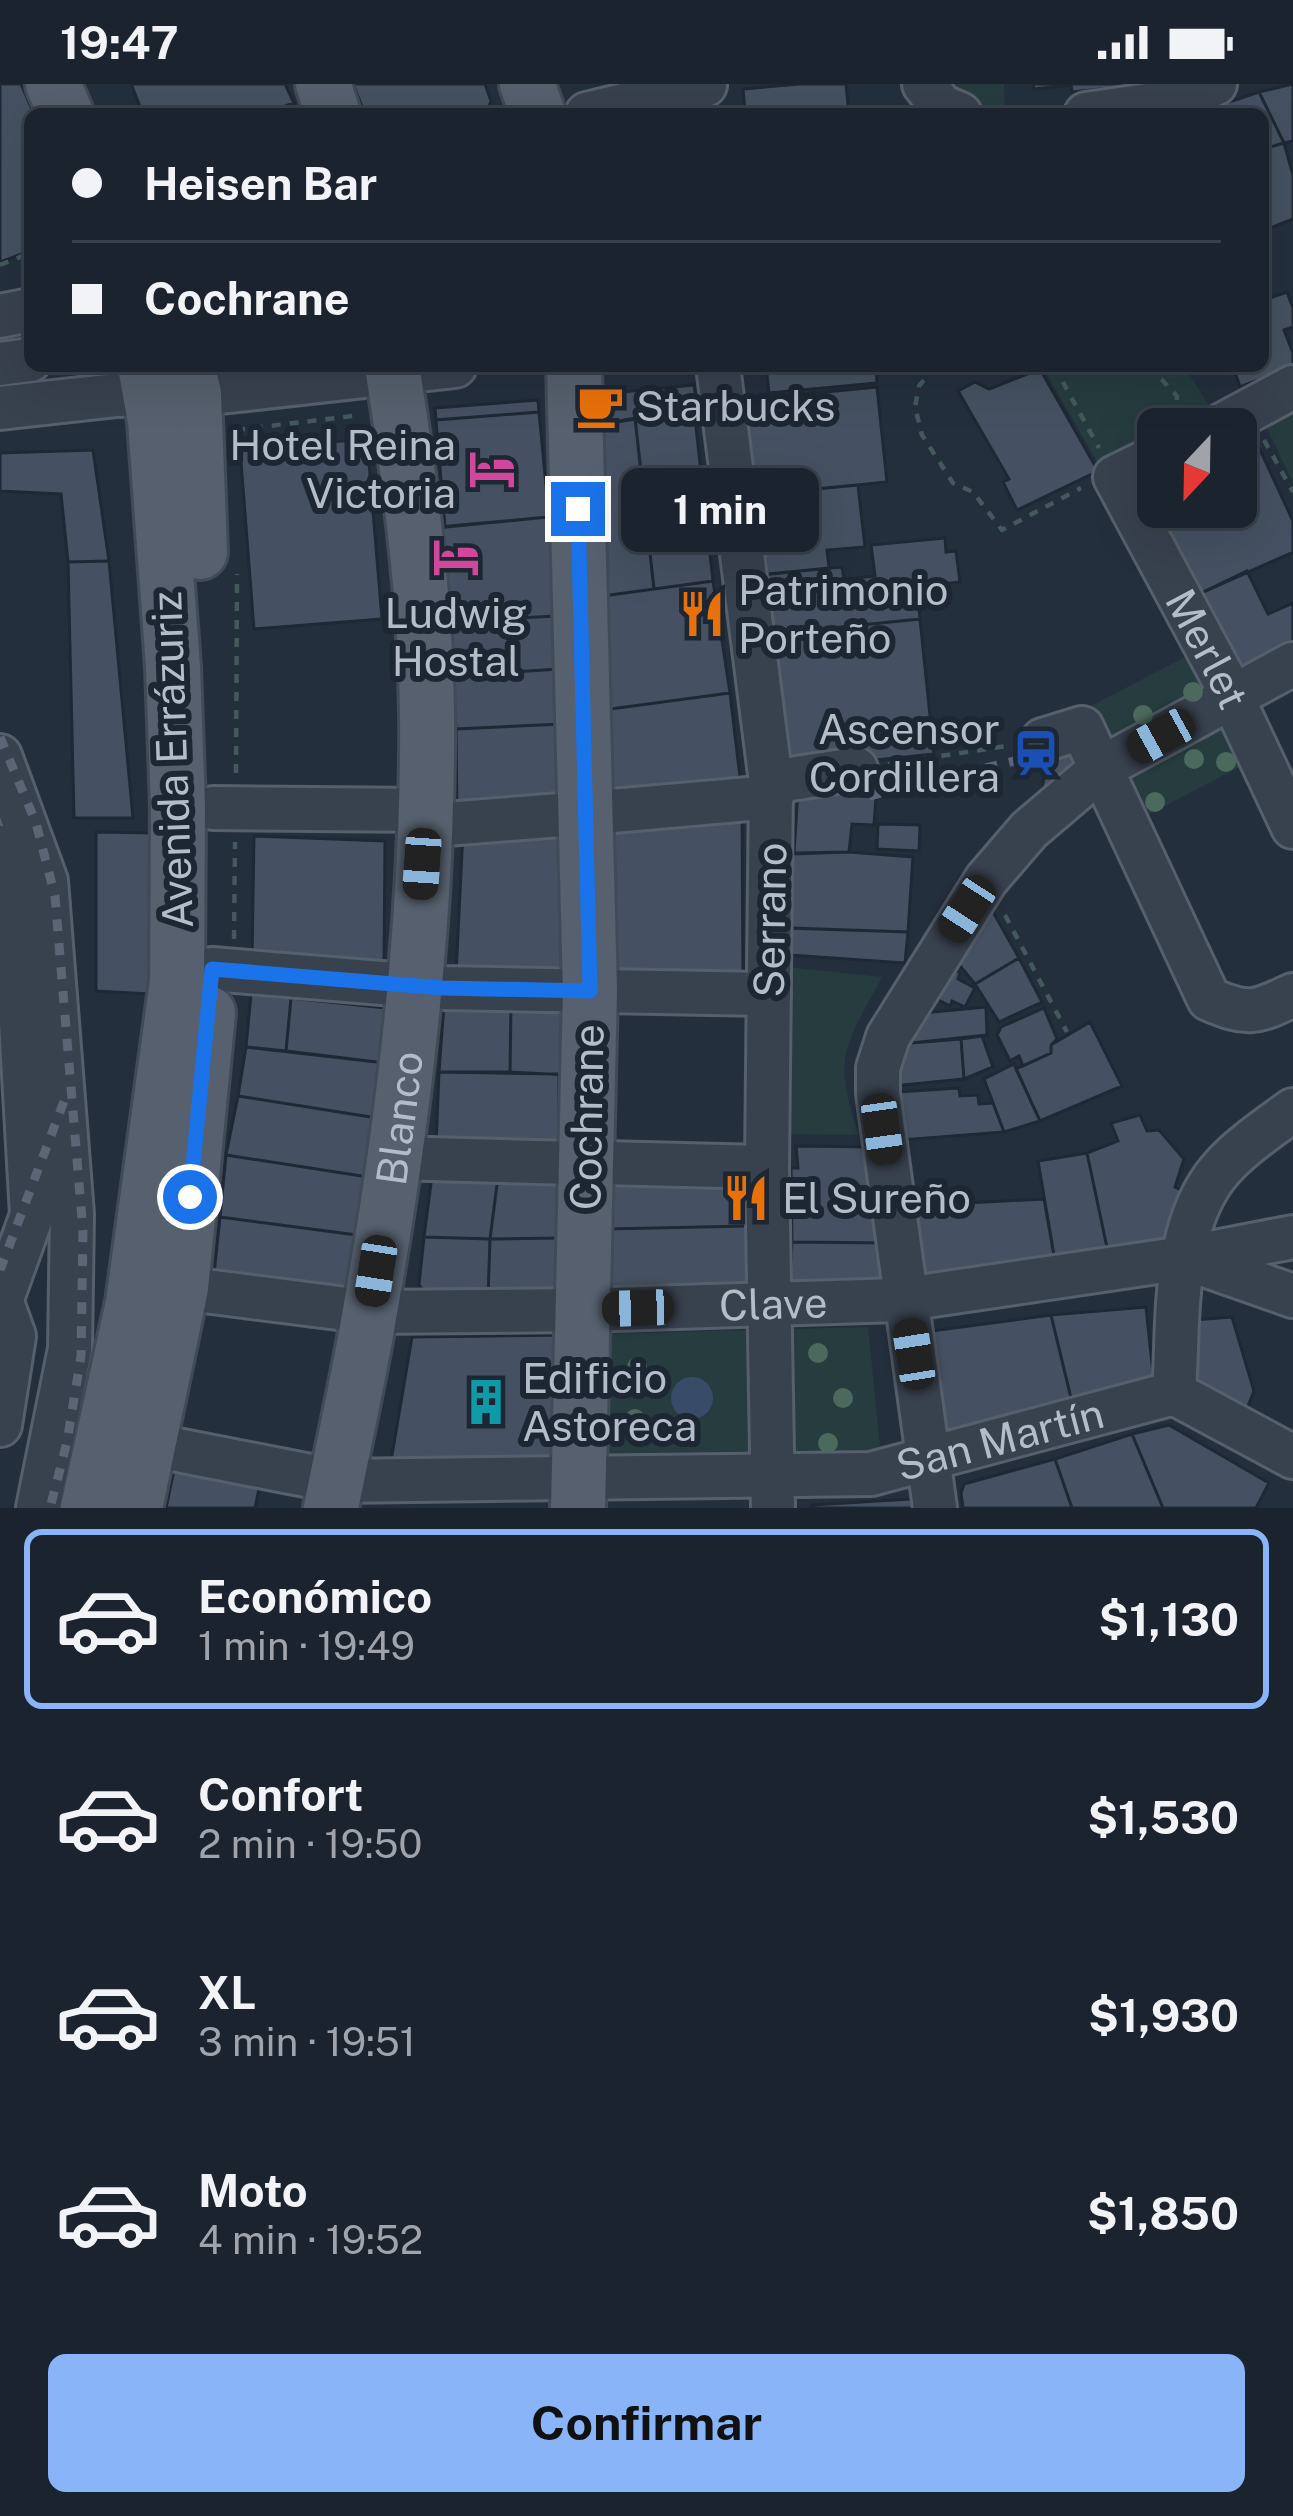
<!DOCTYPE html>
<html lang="es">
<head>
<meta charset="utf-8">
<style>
	:root { --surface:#1b232e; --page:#282f3a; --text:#f1f3f6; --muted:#a0a4aa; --line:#39404a; --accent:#8ab4f8 }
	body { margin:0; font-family:"Public Sans",sans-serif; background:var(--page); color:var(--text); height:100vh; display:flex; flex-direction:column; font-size:45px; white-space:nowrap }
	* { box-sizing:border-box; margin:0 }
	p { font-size:39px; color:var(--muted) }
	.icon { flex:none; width:66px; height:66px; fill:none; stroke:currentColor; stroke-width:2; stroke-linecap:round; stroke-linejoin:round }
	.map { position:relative; height:1424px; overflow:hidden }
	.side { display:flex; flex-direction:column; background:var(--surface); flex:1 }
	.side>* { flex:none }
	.hud { position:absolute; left:24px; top:24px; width:1245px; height:264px; border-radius:18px; box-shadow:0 12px 48px #0002,0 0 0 3px var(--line); display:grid; align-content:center; height:264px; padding:0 48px; background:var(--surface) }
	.needle { width:78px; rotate:202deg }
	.buttons { position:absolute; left:1137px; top:324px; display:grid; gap:24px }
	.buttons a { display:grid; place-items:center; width:120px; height:120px; border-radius:18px; background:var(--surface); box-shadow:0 12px 48px #0002,0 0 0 3px var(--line); font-size:60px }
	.end { position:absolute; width:54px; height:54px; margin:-27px; border:15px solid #1a73e8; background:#fff; box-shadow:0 0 0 6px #fff }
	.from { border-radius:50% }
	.bubble { position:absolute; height:84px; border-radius:18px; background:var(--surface); box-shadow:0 12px 48px #0002,0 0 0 3px var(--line); font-size:39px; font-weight:700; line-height:84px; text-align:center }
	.car { position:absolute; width:36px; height:72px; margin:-36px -18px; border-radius:15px; box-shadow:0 0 9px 3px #0007; background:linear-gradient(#222 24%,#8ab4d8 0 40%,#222 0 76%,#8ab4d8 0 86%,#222 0) }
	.hud b { display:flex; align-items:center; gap:42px; height:114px; font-size:45px }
	.hud b+b { border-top:3px solid var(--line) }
	.hud i { width:30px; height:30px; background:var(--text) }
	ul { padding:21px 0 0; list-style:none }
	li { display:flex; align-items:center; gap:36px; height:180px; margin:0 24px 18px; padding:0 24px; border:6px solid transparent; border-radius:18px }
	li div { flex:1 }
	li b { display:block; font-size:45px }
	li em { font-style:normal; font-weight:700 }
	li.current { border-color:var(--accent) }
	li>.icon { width:108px; height:108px; stroke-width:1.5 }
	.action { display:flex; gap:24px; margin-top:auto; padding:24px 48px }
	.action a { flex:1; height:138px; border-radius:18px; background:var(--accent); color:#111; font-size:48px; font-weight:700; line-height:138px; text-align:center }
	.status { display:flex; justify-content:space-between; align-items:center; height:84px; padding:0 60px; background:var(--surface); direction:ltr }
	.status svg { height:33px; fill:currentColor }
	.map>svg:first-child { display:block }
</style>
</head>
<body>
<div class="status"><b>19:47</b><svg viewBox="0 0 49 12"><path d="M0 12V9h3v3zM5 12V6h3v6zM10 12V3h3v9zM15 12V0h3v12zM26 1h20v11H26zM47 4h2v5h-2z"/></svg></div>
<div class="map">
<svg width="1293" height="1424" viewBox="0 0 1293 1424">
	<rect width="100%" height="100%" fill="#242f3e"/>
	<path fill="#263c3f" d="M946,0H1004L1005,29L948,18Z
		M1042,282H1184L1220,338L1204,345H1158V366L1106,393Z
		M1293,311V399L1259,328Z
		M1193,569L1251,677L1138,736L1081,627Z
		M786,883L882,893C844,966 832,970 859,1051L788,1050Z
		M868,1243L881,1373L593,1385L592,1250Z"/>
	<path fill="#394c67" d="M671 1314a21 21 0 1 1 42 0a21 21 0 1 1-42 0Z"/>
	<path fill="#455162" stroke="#1f2835" stroke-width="3" d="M0,0H21L34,30H30V167L0,178Z
		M131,0H285L294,19L262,30H143Z
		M353,0H485L491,17L486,30H365Z
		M800,0H846L849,30H745L743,5Z
		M1033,0H1140V1L1072,8L1071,1L1034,5Z
		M1293,0V57L1284,59L1259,8Z
		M1259,8L1284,59L1263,65V30H1206L1205,26Z
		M1284,59L1293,91V135L1263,147V65Z
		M1265,208L1267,215L1287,208L1293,224V243L1284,246L1293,269V283L1240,303L1233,282H1263Z
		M766,282H876L877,299L769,309Z
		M1040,285L1098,387L1017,426L1003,398L1009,395L958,307L975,298L989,305Z
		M694,301L698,325L592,342L590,311Z
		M877,303L887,398L754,411L744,316Z
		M538,316L539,328L436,336L435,324Z
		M694,325L713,497L654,505L635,334Z
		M539,328L549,433L445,443L436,336Z
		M635,334L654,505L603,512L592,342Z
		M1245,350L1254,353L1293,437V468L1199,510L1132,403L1158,384V423H1236V354Z
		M367,355L382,535L254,545L240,365Z
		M93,366L109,477L68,478L61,410L0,407V369Z
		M858,401L865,463L827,466L829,484L762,491L754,411Z
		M549,433L556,532L443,538L437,443Z
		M945,454L946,468L956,467L960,498L917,503L920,535L764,551L758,491L842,483L844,495L875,492L871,461Z
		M109,477L133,734H74L68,478Z
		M1247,487L1268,530L1293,519V560L1237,587L1199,510Z
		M713,497L730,609L603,626V512Z
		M556,532L559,585L451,592L448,538Z
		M920,535L934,670L788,685L774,550Z
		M559,585L562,640L456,645L451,592Z
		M730,609L742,710L606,721L603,626Z
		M562,640L563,725L457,732L456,645Z
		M1048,669H1083L1041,711Z
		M897,686V713L855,712L853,691Z
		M798,707L876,713L874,741L852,740L849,768L794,769Z
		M742,724L743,897L612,894L606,738Z
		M565,740L569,892L456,891L463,747Z
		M878,740L920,741L919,767L877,765Z
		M96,748L152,749L150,910L96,907Z
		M254,752L385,757L384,883L252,876Z
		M849,768L913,773L908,848L787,844L790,770Z
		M988,819L1019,874L975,900L951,871Z
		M790,844L908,848L905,879L789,871Z
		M1019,874L1042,918L999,938L975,900Z
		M947,882L960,889L958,895L975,904L965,923L952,917L950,922L931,912Z
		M251,910L291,914L286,967L246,963Z
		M291,914L386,924L385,979L286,967Z
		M444,920L511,921L510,988H439Z
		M511,921L554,923L566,934V991L510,988Z
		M986,923L987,951L911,959L922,929Z
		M1044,924L1057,955L1051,961V969L1023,982L1019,972L1010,977L997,951L1001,943Z
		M1090,938L1122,1002L1040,1037L1016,985L1051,969V961Z
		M982,952L993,983L964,995L961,955Z
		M961,955L964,995L893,1002L899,960Z
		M246,963L385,979L377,1034L238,1012Z
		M1014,980L1040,1037L1004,1048L984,995Z
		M439,988L559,990V1071L436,1063Z
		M959,1004L960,1012L978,1011L979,1020L993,1019L1004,1048L901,1056L897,1008Z
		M238,1012L377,1034L368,1093L226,1071Z
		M1140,1031L1147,1047L1159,1046L1184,1075L1175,1103L1183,1107L1170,1162L1109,1173L1087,1069L1118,1057L1111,1039Z
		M796,1062L874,1063L890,1159L792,1158L791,1084H798Z
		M1087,1069L1109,1173L1056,1183L1038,1077Z
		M226,1071L368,1093L357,1151L220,1133Z
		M433,1084L499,1085L490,1155L424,1153Z
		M499,1085L563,1088L560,1154L490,1155Z
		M610,1088L746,1093L748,1142L607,1145Z
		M1044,1115L1056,1183L920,1200L909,1122Z
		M220,1133L357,1151L349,1208L214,1190Z
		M748,1142L749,1211L609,1213L607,1145Z
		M424,1153L490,1155L488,1213L428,1212L419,1201Z
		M560,1154L557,1203L545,1214L488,1213L490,1155Z
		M792,1158L890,1159L895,1207L790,1209Z
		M1146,1223L1154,1299L1071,1314L1051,1231Z
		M1051,1231L1071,1314L946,1348L924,1248Z
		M1232,1233L1254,1307L1242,1337L1196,1311L1187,1250L1194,1236Z
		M570,1251L571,1388L390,1383L412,1253Z
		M1169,1341L1269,1399L1256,1424H1163L1132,1350Z
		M1132,1350L1163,1424H1072L1055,1375Z
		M1055,1375L1072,1424H963L961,1409L964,1400Z
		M174,1386L261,1395L255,1424H166Z
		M911,1415L922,1424H810L812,1421Z"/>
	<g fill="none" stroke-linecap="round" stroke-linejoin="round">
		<defs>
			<g id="minor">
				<path d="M924,0L941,22L960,30"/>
				<path d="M587,30L705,1"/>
				<path d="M1086,30L1148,21L1215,0"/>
				<path d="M0,232L30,226"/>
				<path d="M0,280L30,276"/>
				<path d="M718,282L771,698L767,1083L773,1424"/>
				<path d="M0,324L117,311L220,308L455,282"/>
				<path d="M1215,345L1293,303"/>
				<path id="s1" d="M1158,372L1115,393L1222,592L1293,743"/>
				<path d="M1043,656L1082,644L1209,915C1248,932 1256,929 1293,911"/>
				<path d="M0,672L46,797L72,1130L70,1265L38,1424"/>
				<path d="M771,698L856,685"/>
				<path d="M213,724L426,726"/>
				<path d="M601,728L772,713"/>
				<path d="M446,740L573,730"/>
				<path d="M0,763L13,798L32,1131L0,1220"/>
				<path d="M212,885L442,904L769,910"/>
				<path d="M395,1074L575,1079"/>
				<path d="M603,1079L767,1083"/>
				<path d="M1185,1174L1293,1212"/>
				<path id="s2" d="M181,1204L370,1228L583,1226L899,1216L1184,1174L1293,1153"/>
				<path d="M0,1213L14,1252L0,1341"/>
				<path d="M1174,1309C1179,1238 1171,1142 1221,1085C1240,1063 1270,1043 1293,1026"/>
				<path d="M1174,1309L1293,1373"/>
				<path id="s3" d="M147,1360L336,1397L871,1390L1174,1309"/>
				<path d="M935,1424L878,1009V984L888,953L986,796L1029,746L1103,683L1293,580"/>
			</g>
			<g id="major">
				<path d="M53,0L66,30"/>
				<path d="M323,0L333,30"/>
				<path d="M527,0L538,30"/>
				<path d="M187,282L194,310L200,468"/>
				<path d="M574,282L590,907L578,1424"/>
				<path d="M88,1424L133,1219L177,898L178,722L173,583L155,337L145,282"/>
				<path d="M135,1424L181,1204L208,929"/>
				<path id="s4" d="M331,1424C344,1358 359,1293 370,1227C405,1030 429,827 427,627C425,511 410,396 392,282"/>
			</g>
		</defs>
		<use href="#minor" stroke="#565f6c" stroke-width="48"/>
		<use href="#major" stroke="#414a57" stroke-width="60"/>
		<path stroke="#44595c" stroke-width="4.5" stroke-dasharray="9 9" stroke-linecap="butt" d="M0,181L30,169
			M935,282L919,302L915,323L922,351L953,399L973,408L1002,446L1081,404
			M1054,282L1099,364
			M1149,282L1177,312L1176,327L1163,335
			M236,346L361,331
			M1264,356L1293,408
			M888,680L1007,662
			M236,689L237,490
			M1005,831L1067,948
			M234,855L235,758"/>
		<use href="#minor" stroke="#38414e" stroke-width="42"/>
		<use href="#major" stroke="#56606e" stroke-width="54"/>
		<path stroke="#5a6575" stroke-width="9" stroke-dasharray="12 12" stroke-linecap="butt" d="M0,653L36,739L55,812L83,1147L81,1272L67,1358L50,1424
			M869,712L1048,669
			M0,1186L66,1012"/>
	</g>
	<g fill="#4b6a5d">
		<circle cx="1193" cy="608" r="10"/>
		<circle cx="1143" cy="631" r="10"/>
		<circle cx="1194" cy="675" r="10"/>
		<circle cx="1226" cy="678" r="10"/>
		<circle cx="1155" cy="718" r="10"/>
		<circle cx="818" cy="1269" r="10"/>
		<circle cx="637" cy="1283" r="10"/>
		<circle cx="843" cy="1314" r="10"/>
		<circle cx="635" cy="1335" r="10"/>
		<circle cx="828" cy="1359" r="10"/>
	</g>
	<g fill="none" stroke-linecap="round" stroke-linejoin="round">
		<path stroke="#1a73e8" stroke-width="15" d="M190,1113L212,885L442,904L590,907L578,425"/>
	</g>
	<defs>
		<symbol id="cafe-bare" viewBox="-9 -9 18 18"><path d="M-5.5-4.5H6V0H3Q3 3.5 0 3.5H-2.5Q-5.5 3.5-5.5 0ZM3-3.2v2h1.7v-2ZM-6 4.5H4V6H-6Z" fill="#e8710a" stroke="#1d2633" stroke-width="2.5" paint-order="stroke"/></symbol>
		<symbol id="hotel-bare" viewBox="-9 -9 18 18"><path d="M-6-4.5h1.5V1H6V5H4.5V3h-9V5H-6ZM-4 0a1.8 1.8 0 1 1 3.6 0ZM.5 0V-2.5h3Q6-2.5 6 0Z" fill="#d1479c" stroke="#1d2633" stroke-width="2.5" paint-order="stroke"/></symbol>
		<symbol id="restaurant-bare" viewBox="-9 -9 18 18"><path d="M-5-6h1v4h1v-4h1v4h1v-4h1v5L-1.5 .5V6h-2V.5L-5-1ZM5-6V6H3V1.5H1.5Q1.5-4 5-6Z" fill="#e8710a" stroke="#1d2633" stroke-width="2.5" paint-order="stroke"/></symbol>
		<symbol id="station-bare" viewBox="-9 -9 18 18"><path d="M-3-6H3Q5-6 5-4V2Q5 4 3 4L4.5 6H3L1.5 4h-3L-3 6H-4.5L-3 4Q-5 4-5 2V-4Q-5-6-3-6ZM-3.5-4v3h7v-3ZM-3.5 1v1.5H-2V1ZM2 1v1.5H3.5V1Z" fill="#1a4fb4" stroke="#1d2633" stroke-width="2.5" paint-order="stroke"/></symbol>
		<symbol id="building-bare" viewBox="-9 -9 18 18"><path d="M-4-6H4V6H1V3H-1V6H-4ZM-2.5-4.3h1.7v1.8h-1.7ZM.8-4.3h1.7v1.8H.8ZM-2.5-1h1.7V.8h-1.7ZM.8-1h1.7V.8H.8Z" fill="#0f9aa8" stroke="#1d2633" stroke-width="2.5" paint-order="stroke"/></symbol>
	</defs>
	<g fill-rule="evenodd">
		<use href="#cafe-bare" x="567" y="289" width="66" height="66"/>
		<use href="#hotel-bare" x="459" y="352" width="66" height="66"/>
		<use href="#hotel-bare" x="423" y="440" width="66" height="66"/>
		<use href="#restaurant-bare" x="669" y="497" width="66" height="66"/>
		<use href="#station-bare" x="1003" y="636" width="66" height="66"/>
		<use href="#restaurant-bare" x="713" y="1081" width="66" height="66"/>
		<use href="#building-bare" x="453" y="1285" width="66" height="66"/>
	</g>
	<g text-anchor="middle" stroke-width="12" stroke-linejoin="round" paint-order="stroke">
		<g font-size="42" fill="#b4bcc9" stroke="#1d2633" text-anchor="start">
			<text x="636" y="337">Starbucks</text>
			<text x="456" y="376" text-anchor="end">Hotel Reina<tspan x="456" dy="48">Victoria</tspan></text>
			<text x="738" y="521">Patrimonio<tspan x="738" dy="48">Porteño</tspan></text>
			<text x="456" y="544" text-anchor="middle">Ludwig<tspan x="456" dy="48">Hostal</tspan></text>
			<text x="1000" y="660" text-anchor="end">Ascensor<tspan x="1000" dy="48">Cordillera</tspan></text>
			<text x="782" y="1129">El Sureño</text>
			<text x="522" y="1309">Edificio<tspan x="522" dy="48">Astoreca</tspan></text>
		</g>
		<g font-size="42" fill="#b4bcc9" stroke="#1d2633">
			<text dy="15" stroke="none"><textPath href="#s1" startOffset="243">Merlet</textPath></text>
			<text transform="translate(172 676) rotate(-92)" y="15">Avenida Errázuriz</text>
			<text transform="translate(770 836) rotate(-89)" y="15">Serrano</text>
			<text transform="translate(587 1033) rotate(-89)" y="15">Cochrane</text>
			<text dy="15" stroke="none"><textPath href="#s4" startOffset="396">Blanco</textPath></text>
			<text dy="15" stroke="none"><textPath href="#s2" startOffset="594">Clave</textPath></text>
			<text dy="15" stroke="none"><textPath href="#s3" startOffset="861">San Martín</textPath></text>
		</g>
	</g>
</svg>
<div class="buttons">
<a><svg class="needle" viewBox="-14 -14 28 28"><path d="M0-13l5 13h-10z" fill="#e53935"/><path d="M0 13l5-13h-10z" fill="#a0a4aa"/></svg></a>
</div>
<i class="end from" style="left:190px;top:1113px"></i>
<i class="end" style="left:578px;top:425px"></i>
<div class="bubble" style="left:621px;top:384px;width:198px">1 min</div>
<i class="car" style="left:1161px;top:652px;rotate:241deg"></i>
<i class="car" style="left:422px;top:780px;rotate:184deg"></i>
<i class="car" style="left:967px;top:825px;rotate:213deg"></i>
<i class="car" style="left:882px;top:1045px;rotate:172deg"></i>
<i class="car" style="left:376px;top:1187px;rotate:189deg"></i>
<i class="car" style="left:638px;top:1224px;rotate:268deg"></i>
<i class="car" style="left:914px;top:1270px;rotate:351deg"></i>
<div class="hud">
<b><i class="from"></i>Heisen Bar</b>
<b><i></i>Cochrane</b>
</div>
</div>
<section class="side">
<ul>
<li class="current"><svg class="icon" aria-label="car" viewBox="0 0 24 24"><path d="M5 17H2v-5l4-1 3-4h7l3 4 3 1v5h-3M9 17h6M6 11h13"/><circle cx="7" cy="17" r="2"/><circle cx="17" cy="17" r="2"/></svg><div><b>Económico</b><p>1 min · 19:49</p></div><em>$1,130</em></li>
<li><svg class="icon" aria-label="car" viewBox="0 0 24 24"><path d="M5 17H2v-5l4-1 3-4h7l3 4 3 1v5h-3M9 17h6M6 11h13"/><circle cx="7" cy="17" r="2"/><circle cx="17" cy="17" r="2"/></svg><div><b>Confort</b><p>2 min · 19:50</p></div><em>$1,530</em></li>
<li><svg class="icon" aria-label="car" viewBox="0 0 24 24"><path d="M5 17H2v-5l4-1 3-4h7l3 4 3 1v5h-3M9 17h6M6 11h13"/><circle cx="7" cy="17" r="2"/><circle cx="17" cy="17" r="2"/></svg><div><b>XL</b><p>3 min · 19:51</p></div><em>$1,930</em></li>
<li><svg class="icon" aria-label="car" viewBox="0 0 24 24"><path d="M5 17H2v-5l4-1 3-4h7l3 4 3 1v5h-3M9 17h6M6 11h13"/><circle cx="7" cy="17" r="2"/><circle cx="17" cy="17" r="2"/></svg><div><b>Moto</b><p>4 min · 19:52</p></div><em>$1,850</em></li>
</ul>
<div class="action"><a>Confirmar</a></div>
</section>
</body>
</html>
